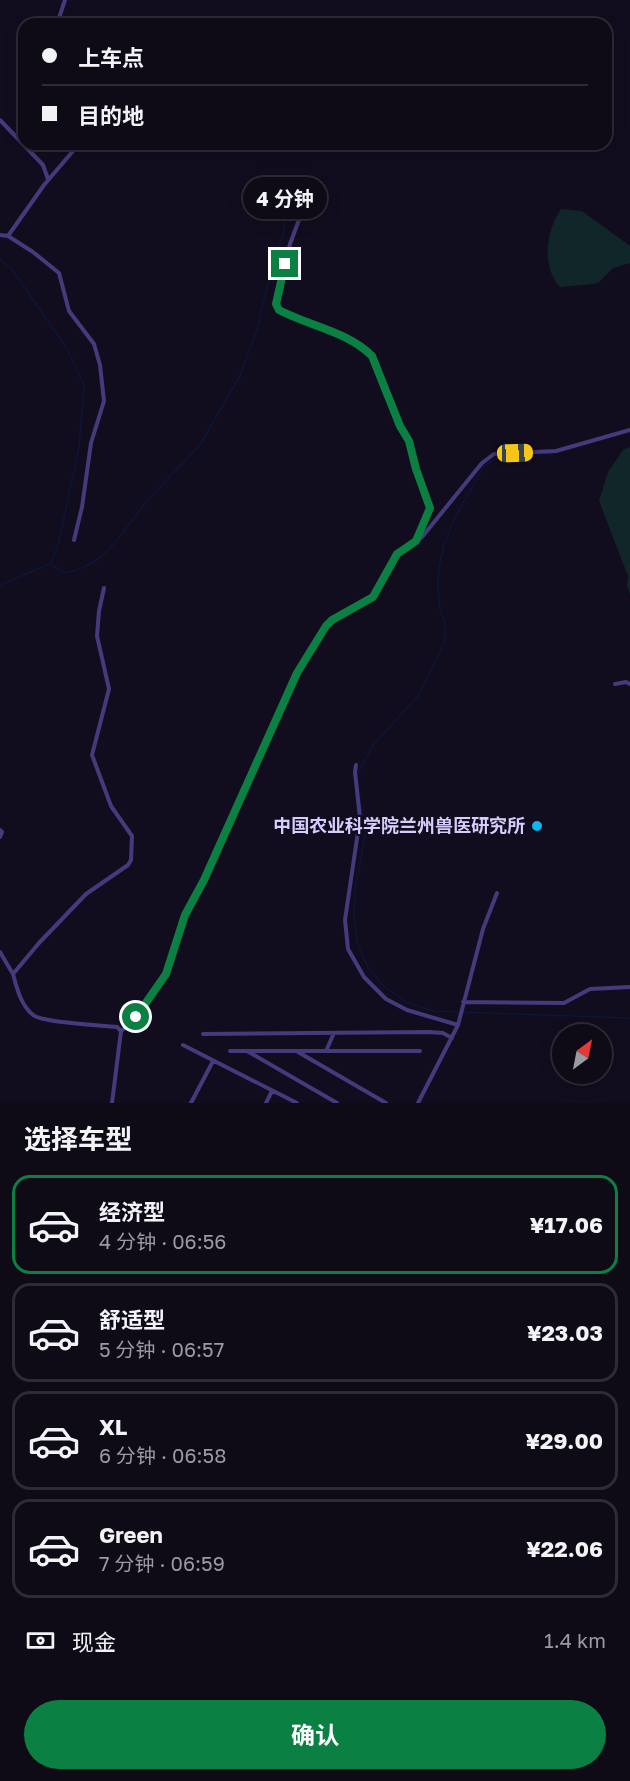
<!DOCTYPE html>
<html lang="zh">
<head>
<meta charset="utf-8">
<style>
	:root { --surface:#0e0a16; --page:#1c1823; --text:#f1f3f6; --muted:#9b9aa1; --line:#2e2b35; --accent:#0b8043 }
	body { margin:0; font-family:"Golos Text","Noto Sans SC",sans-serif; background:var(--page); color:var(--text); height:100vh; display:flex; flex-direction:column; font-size:22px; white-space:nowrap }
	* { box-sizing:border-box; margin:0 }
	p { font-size:20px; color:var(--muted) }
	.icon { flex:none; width:33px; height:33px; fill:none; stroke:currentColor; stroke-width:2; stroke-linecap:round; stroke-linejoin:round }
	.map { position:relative; height:1103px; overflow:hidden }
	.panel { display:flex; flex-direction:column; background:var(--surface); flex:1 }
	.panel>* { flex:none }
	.guide { position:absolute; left:18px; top:18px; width:594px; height:132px; border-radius:18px; box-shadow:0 3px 15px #0003,0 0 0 2px var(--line); display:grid; align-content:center; height:132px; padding:0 24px; background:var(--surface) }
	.needle { width:39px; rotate:32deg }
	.controls { position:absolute; left:552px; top:1024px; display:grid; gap:12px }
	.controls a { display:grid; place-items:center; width:60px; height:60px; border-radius:50%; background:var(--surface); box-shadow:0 3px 15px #0003,0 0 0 2px var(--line); font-size:30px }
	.end { position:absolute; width:27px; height:27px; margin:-14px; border:8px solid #0b8043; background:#fff; box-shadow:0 0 0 3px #fff }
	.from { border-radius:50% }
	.bubble { position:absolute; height:42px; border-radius:21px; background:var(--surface); box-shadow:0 3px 15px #0003,0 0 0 2px var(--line); font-size:20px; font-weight:700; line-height:42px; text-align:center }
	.car { position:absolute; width:18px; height:36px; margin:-18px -9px; border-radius:8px; box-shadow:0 0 4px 2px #0007; background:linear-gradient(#f5c518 24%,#345 0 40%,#f5c518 0 76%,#345 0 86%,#f5c518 0) }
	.guide b { display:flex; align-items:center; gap:21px; height:57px; font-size:22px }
	.guide b+b { border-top:2px solid var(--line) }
	.guide i { width:15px; height:15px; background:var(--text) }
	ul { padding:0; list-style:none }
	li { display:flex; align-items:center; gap:18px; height:99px; margin:0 12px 9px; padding:0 12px; border:3px solid var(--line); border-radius:18px }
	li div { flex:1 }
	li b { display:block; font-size:22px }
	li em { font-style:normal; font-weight:700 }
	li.on { border-color:var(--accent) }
	li>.icon { width:54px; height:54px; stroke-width:1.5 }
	h2 { padding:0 24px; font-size:27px; line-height:72px }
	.pay { display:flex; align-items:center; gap:15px; height:66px; padding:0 24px; font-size:22px }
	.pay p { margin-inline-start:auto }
	.button { display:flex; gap:12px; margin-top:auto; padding:12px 24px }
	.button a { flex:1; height:69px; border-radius:36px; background:var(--accent); color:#fff; font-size:24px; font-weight:700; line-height:69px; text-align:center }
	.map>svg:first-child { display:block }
</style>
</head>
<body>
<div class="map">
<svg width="630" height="1103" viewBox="0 0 630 1103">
	<rect width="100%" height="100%" fill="#120d1e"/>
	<path fill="#102628" d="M561,209L582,211L630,246V263L613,268L599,282L593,284L560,287C541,266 546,231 561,209Z
		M630,447V595L627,585L628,576L599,501L608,472L623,450Z"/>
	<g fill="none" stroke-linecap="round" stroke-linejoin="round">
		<path stroke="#0b1639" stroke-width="1.5" d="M0,260L11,268L66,347L84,385L79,447L58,546L50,564L0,585
			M529,454H552
			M512,455L499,457L484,466L455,518L444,544L439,568L438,586L440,610L444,620L446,632L444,643L418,696L373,745L357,775L361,806L367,825L355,890L354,917L357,943L368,968L386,988L408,1003L434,1011L630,1018
			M50,564L65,573C105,566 120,535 143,506C161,485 181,465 200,445L240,376L259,323L263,302L284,231L289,180"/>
		<path stroke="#453a7b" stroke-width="4" d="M57,24L65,0
			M0,120L43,165L48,179
			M303,209L290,244L276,304L279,310L283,312C313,324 349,333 372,356L400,426L409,441L416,469L430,508L417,539
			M0,235L8,236L33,252L59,273L69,311L94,344L100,365L104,401L91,443L82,507L74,540
			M8,236L44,185L79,144
			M104,588L99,611L97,636L109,689L92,755L111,806L132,836L131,860L128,865L86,894L39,943L13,974C17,989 21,1005 33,1015C43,1023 101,1025 117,1027L121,1031
			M615,684L626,682L630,684
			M356,765L355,772L360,818L345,920L348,949L364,977L386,999L407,1010L458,1025
			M0,830L2,832L0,837
			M0,952L13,974
			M463,1002L564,1003L590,989L630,987
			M203,1034L429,1032L443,1033L452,1038
			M183,1045L297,1103
			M230,1051H420
			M247,1051L337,1103
			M326,1051L334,1033
			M298,1052L386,1103
			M112,1103L121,1031L132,1023L167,974L185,915L204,880L297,673L326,626L332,620L373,597L397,554L422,537L482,463L494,454L556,451L630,430
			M191,1103L213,1061
			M266,1103L272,1091
			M418,1103L458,1025L483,929L497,893"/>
	</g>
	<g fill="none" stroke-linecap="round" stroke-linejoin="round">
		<path stroke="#0b8043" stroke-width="8" d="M136,1017L166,974L185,915L204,880L297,673L326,626L332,620L373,597L397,554L416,541L430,508L416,469L409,441L400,426L372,356C347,331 309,326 279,310L276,304L285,264"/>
	</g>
	<circle fill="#0ab8eb" stroke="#120d1e" stroke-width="2" cx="537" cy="826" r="6"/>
	<g text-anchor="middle" stroke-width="4.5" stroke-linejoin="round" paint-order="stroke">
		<g font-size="18" font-weight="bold" fill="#d8ccfd" stroke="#120d1e" text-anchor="end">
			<text x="525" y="832">中国农业科学院兰州兽医研究所</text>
		</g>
	</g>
</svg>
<div class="controls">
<a><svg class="needle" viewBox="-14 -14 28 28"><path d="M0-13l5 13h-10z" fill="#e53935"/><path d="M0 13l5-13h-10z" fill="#9b9aa1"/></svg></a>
</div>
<i class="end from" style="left:136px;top:1017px"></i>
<i class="end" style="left:285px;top:264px"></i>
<div class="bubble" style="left:243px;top:177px;width:84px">4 分钟</div>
<i class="car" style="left:515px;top:453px;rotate:88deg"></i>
<div class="guide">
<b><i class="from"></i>上车点</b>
<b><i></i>目的地</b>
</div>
</div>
<section class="panel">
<h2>选择车型</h2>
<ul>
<li class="on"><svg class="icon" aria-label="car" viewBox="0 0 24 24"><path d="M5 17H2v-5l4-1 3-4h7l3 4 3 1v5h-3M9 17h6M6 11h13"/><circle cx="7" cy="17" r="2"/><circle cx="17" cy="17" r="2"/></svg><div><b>经济型</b><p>4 分钟 · 06:56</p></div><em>¥17.06</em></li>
<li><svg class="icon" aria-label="car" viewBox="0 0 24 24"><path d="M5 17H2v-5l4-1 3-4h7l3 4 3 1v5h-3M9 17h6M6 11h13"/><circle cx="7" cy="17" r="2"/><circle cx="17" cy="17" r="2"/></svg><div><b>舒适型</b><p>5 分钟 · 06:57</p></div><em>¥23.03</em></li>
<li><svg class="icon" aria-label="car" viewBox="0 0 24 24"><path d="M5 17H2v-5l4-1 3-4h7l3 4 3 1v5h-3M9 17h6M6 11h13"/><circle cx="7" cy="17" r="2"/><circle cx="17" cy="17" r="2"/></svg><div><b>XL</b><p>6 分钟 · 06:58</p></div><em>¥29.00</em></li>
<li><svg class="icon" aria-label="car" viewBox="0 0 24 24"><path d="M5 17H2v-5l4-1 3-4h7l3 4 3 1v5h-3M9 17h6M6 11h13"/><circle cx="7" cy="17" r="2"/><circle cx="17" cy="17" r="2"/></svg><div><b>Green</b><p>7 分钟 · 06:59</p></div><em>¥22.06</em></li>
</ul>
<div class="pay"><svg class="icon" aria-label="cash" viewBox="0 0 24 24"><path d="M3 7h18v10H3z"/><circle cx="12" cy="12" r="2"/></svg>现金<p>1.4 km</p></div>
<div class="button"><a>确认</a></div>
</section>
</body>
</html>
